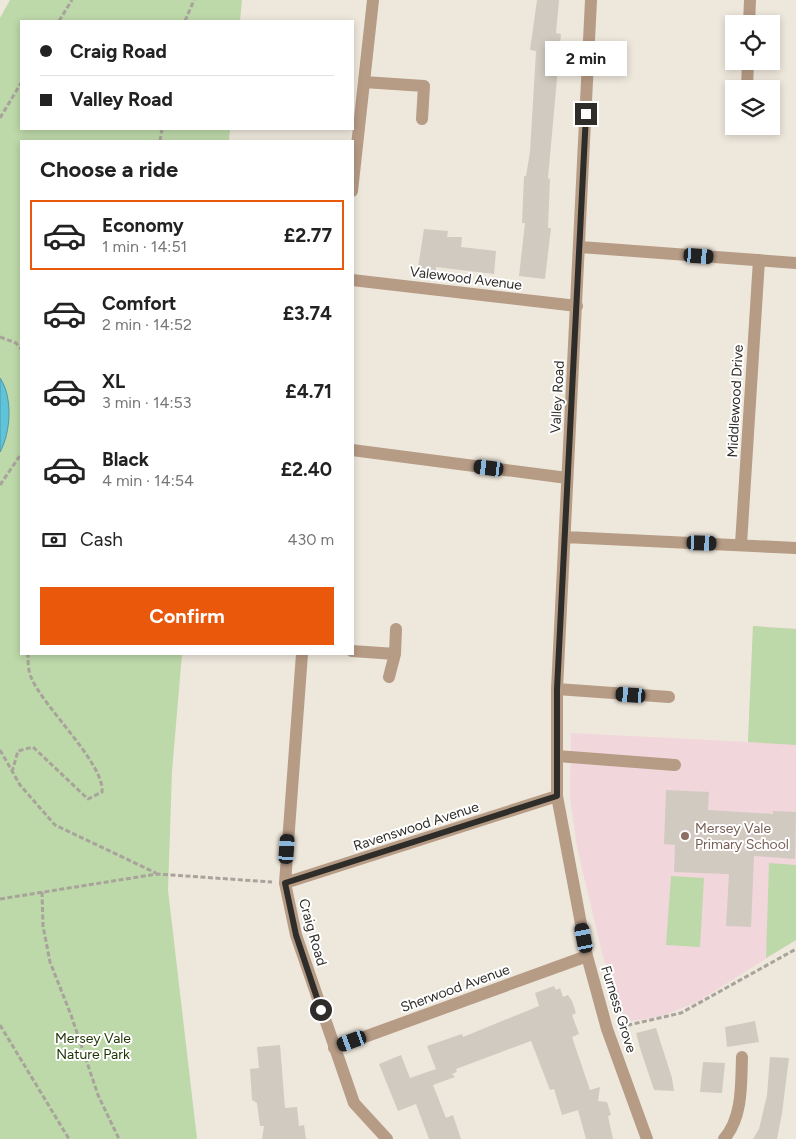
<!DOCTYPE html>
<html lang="en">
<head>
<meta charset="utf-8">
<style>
	:root { --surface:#fff; --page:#f6f6f6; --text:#222; --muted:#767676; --line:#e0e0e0; --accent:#ea580c }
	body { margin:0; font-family:Figtree,sans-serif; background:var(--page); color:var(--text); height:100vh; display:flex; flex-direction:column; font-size:19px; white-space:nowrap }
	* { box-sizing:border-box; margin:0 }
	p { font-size:16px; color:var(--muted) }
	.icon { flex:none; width:28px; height:28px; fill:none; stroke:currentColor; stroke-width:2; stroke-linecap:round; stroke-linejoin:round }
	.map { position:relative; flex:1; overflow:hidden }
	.details { position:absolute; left:20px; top:140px; width:334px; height:515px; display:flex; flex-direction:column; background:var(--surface); border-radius:0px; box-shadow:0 2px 8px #0003 }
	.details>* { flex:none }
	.banner { position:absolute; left:20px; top:20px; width:334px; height:110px; border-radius:0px; box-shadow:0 2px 8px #0003; display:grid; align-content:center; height:110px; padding:0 20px; background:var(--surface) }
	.controls { position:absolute; left:725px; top:15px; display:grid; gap:10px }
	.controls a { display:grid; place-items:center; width:55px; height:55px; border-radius:0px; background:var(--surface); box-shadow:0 2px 8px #0003; font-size:25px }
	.end { position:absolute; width:22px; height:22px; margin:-11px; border:6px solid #2f2d29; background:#fff; box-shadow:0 0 0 2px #fff }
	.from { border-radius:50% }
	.bubble { position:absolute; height:35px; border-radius:0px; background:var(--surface); box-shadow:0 2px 8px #0003; font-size:16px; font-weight:700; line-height:35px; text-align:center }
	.car { position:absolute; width:15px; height:30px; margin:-15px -8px; border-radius:6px; box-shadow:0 0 4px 1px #0007; background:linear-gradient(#222 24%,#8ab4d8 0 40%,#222 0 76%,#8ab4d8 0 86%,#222 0) }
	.banner b { display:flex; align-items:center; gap:18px; height:48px; font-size:19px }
	.banner b+b { border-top:1px solid var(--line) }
	.banner i { width:12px; height:12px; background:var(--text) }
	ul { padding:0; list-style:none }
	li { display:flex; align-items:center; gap:15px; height:70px; margin:0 10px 8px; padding:0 10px; border:2px solid transparent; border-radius:0px }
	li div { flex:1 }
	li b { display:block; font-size:19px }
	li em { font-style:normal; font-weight:700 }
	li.current { border-color:var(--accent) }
	li>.icon { width:45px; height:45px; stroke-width:1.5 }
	h2 { padding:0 20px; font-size:22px; line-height:60px }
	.pay { display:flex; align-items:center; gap:12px; height:55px; padding:0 20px; font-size:19px }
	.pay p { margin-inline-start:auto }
	.cta { display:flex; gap:10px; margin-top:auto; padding:10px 20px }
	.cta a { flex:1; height:58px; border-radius:0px; background:var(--accent); color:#fff; font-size:20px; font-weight:700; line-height:58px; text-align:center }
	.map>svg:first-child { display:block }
</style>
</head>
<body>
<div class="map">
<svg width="796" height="1139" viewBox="0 0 796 1139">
	<rect width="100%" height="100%" fill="#eee7dc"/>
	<path fill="#f1d6db" d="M753,626L796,629V940L697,1002L659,1017L625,1022L602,953L577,847L570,797L571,733L748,742Z"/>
	<path fill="#bdd8a9" d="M10,0H242L240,21H21V129H230L229,141H21V654H182L172,771L168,890L197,1139H0V18Z
		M753,626L796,629V745L748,742Z
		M769,863L796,865V940L766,958Z
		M671,876L704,878L700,947L666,945Z"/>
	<path fill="#5fc3da" stroke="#5196a5" d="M0,378C13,397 11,432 0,452Z"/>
	<path fill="#d1cac0" d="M537,0H559L556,33L561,34L548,178L550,179L548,228H551L545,279L519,276L525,223H522L524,176H526L530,152L536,51L530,50Z
		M424,229L448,231L447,237H462L461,247L496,251L494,274L436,267V276L417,274Z
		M666,790L709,792L708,810L773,814V811L796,812L795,859L754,856L751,927L726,926L729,874L674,872L675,845L664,844Z
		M554,986L556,990L560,988L563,997L568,995L572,1001L576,1013L572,1015L579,1034L572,1037L590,1090L600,1087L598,1101L607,1102L611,1115L608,1116L613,1139H586L578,1110L562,1115L554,1089L550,1090L531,1041L456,1069L457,1072L452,1074L455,1077L433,1085L446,1118L453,1115L461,1139H429L416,1104L398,1111L379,1064L401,1055L410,1078L436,1069L427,1046L462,1034L463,1037L539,1006L535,993Z
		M755,1021L759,1042L727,1047L725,1027Z
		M656,1028L672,1078L674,1091L654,1090L640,1048L636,1033Z
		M280,1045L285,1108L297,1107L299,1126L304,1125L306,1139H262L264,1126H260L257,1103L252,1100L250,1069L259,1068L257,1047Z
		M770,1057L789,1058L782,1113L777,1139H753L759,1129L767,1095Z
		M703,1062L725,1063L722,1093L700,1092Z"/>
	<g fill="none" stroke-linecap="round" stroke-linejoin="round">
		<path stroke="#a8a39b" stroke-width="3" stroke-dasharray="5 2.5" stroke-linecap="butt" d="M59,21L72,0
			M185,21L194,0
			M0,118L21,83
			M160,141L162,129
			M0,337L16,343L21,349
			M0,485L21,454
			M0,750L20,785L55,825L156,873
			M12,772L18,751L33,747L88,799L102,792C105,764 43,707 31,677C28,671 28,661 28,654
			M42,892L43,926L50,962L71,1015L98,1095L119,1139
			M0,899L157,874L272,882
			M0,1025L69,1139
			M620,1027L681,1013L796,949"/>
		<path stroke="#b69b85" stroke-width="12" d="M591,0L557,689V796L587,956L607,1029L647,1139
			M749,24L750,0
			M364,82L424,86L422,119
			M747,89L748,61
			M731,95H734
			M352,191L373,0
			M580,247L796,263
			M352,280L577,306
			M352,450L567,478
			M565,537L796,548
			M741,544L759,260
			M352,651L395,654
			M302,654L285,883L296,935L354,1103L387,1139
			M389,677L395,654L396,629
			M557,689L669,697
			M557,756L675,765
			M285,883L557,796
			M334,1048L587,956
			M724,1139C743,1117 741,1084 742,1057"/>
	</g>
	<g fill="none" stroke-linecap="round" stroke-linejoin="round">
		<path stroke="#2f2d29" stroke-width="6" d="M321,1010L296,935L285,883L557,796V689L586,114"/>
	</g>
	<circle fill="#8d6e63" stroke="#fff" stroke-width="2" cx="685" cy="836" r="5"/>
	<g text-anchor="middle" stroke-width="4" stroke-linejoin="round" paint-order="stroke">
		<g font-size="14" fill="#2f2d29" stroke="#fff">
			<text transform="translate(466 278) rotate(7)" y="5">Valewood Avenue</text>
			<text transform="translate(557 397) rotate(-87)" y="5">Valley Road</text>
			<text transform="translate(735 401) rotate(-87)" y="5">Middlewood Drive</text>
			<text transform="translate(416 826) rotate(-18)" y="5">Ravenswood Avenue</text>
			<text transform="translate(313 932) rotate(74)" y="5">Craig Road</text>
			<text transform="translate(455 988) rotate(-20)" y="5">Sherwood Avenue</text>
			<text transform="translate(619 1009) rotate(73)" y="5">Furness Grove</text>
		</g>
		<g font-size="14" fill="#785e54" stroke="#fff" text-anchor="start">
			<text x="695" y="833">Mersey Vale<tspan x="695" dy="16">Primary School</tspan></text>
		</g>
		<g font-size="14" fill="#1d3303" stroke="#fff">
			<text x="93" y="1043">Mersey Vale<tspan x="93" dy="16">Nature Park</tspan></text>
		</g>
	</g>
</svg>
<div class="controls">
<a><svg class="icon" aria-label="locate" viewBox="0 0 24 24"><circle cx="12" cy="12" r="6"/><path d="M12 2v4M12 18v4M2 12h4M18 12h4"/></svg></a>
<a><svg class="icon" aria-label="layers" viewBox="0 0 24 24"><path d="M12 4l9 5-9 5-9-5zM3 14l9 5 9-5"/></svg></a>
</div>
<i class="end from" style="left:321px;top:1010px"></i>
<i class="end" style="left:586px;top:114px"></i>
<div class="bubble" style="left:545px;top:41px;width:82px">2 min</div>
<i class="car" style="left:699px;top:256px;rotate:94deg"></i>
<i class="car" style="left:489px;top:468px;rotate:277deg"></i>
<i class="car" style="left:702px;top:543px;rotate:92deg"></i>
<i class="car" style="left:631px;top:695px;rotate:274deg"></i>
<i class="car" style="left:287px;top:849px;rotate:4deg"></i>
<i class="car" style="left:584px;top:938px;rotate:349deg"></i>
<i class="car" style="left:352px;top:1041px;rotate:250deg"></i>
<div class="banner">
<b><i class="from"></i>Craig Road</b>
<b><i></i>Valley Road</b>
</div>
<section class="details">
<h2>Choose a ride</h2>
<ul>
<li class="current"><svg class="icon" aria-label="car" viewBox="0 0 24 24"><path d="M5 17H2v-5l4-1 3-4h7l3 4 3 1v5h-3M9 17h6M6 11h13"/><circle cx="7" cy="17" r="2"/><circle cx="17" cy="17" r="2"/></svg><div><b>Economy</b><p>1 min · 14:51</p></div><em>£2.77</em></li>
<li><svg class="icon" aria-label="car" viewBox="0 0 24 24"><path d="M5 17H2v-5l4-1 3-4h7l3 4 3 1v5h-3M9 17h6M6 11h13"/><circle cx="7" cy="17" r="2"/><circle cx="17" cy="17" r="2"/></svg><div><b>Comfort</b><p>2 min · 14:52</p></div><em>£3.74</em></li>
<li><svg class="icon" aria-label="car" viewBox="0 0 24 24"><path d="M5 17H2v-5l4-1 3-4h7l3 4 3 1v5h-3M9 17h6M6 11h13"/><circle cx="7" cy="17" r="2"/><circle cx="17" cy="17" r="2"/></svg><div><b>XL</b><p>3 min · 14:53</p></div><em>£4.71</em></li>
<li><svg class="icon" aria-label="car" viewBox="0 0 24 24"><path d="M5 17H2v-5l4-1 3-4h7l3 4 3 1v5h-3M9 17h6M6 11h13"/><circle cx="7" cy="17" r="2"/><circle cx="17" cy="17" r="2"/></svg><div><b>Black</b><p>4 min · 14:54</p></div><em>£2.40</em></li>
</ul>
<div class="pay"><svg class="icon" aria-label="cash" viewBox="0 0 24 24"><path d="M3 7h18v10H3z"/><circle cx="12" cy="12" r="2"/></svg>Cash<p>430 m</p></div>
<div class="cta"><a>Confirm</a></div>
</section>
</div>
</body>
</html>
